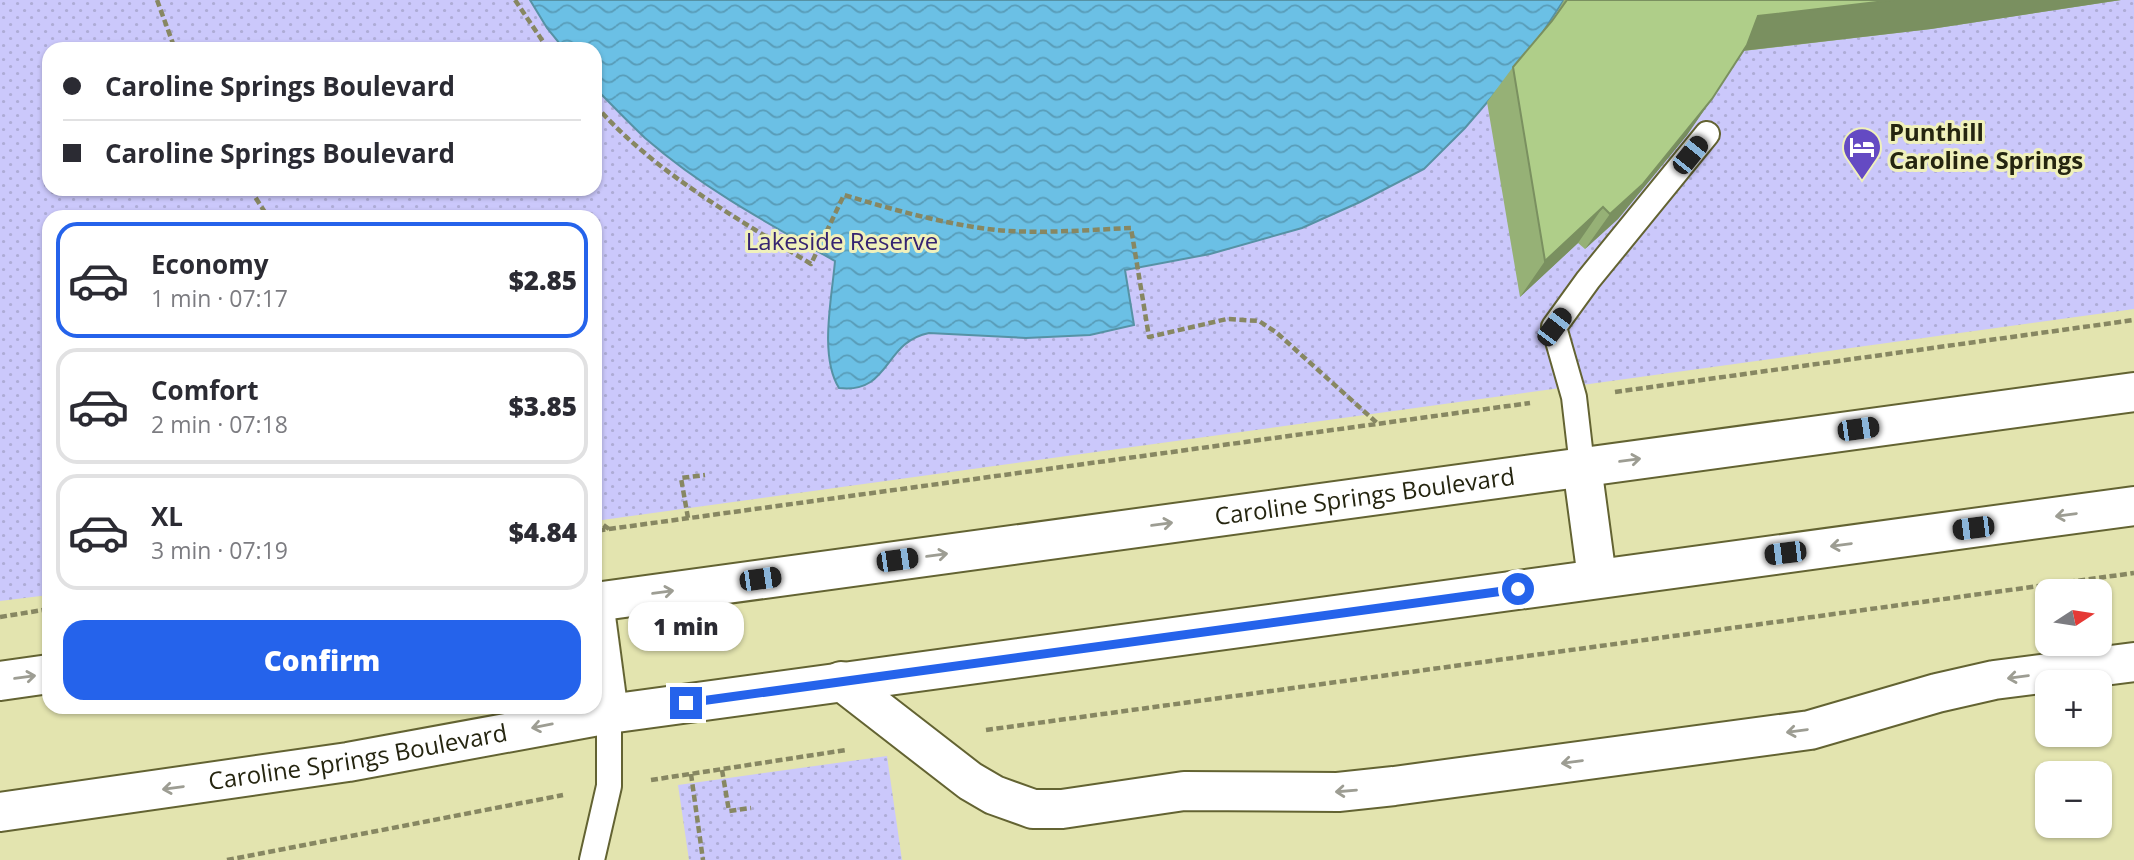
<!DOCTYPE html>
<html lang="en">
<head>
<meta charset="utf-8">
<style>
	:root { --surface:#fff; --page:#f7f7f7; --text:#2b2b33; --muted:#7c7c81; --line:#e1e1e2; --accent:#2563eb }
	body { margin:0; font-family:"Open Sans",sans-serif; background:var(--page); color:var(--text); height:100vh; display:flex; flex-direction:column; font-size:26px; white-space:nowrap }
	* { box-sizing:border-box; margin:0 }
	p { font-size:23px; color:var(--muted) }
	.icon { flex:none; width:38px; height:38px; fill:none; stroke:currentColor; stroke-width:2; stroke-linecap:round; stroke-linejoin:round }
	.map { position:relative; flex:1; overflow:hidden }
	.drawer { position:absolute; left:42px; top:210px; width:560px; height:504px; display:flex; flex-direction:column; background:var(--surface); border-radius:21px; box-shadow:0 2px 5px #0004 }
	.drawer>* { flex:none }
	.guide { position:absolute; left:42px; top:42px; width:560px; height:154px; border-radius:21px; box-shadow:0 2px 5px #0004; display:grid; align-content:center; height:154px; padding:0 21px; background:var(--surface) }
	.needle { width:46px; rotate:78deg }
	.controls { position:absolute; left:2035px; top:579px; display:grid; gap:14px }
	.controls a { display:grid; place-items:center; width:77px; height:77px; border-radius:14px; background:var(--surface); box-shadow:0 2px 5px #0004; font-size:35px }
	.end { position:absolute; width:32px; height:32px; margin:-16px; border:9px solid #2563eb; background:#fff; box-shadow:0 0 0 4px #fff }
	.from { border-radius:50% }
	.bubble { position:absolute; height:49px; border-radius:21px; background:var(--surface); box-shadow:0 2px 5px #0004; font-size:23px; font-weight:800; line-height:49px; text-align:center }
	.car { position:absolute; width:21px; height:42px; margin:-21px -10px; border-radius:9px; box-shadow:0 0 5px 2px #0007; background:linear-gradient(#222 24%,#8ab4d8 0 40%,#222 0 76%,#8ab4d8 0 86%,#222 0) }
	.guide b { display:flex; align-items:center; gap:24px; height:66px; font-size:26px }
	.guide b+b { border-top:2px solid var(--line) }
	.guide i { width:18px; height:18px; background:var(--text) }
	ul { padding:12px 0 0; list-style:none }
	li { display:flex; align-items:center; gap:21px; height:116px; margin:0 14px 10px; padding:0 7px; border:4px solid var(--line); border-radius:21px }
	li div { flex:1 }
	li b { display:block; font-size:26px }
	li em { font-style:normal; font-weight:800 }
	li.current { border-color:var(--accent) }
	li>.icon { width:63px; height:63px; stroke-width:1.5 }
	.primary-button { display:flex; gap:14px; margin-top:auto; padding:14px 21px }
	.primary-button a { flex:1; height:80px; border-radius:21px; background:var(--accent); color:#fff; font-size:28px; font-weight:800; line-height:80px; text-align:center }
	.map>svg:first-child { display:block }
</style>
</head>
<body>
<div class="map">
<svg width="2134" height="860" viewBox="0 0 2134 860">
	<defs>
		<pattern id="park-dots" width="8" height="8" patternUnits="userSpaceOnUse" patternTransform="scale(1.75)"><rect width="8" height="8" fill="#cbc8fb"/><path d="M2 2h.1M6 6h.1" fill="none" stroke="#aeacd6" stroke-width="1.8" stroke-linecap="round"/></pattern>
		<pattern id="water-waves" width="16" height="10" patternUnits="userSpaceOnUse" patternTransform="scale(1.75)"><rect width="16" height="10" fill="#6bc0e5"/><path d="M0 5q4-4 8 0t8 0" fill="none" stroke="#589cb8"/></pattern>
	</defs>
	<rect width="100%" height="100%" fill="#e3e4af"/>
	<path fill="url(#park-dots)" fill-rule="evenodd" d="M0,0H2134V309L595,521V217H49V595L0,601ZM49,49H595V189H49Z
		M887,756L902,860H689L678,785Z"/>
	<path fill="url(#water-waves)" stroke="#5692a5" stroke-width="2" d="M530,0H1564L1527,56L1465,128L1424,169L1360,202L1302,228L1210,254L1125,270L1134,325L1090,335L1026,338L929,333C883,342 891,394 839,388C819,356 832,297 835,261C769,224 702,188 645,138C628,122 612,105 595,88V49H564L547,28Z"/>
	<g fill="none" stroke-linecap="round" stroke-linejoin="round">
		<defs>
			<path id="service" d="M1582,466L1574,397L1554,327L1588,280L1707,134
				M592,860L609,786V714"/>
			<path id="minor" d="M841,681L970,781L994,795L1033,809H1062L1184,791L1338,792L1394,786L1810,730L1937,693L1994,680L2134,662"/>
			<g id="secondary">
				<path d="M1582,466L1597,578"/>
				<path id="s1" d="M595,602L2134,392"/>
				<path d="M595,609L609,714"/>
				<path d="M0,681L49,674"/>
				<path id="s2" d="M0,812L348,762L609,714L2134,506"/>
			</g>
		</defs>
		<use href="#service" stroke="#636332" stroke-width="28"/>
		<use href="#minor" stroke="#636332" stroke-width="42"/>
		<use href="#secondary" stroke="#636332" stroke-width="42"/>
		<path stroke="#878762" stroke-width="4.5" stroke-dasharray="7 3.5" stroke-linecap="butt" d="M157,0L175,49
			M515,0L548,49
			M595,105C655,173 735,217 811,264L844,195C894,210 944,224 996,230C1041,234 1087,230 1131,228L1149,337L1227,319L1259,321L1277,333L1377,423
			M250,189L268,217
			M1615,392L2134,320
			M688,518L681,478L705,475
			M595,519L609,529L595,531
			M609,529L1530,403
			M0,617L49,609
			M986,730L2134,573
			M722,770L729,811L751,808
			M691,774L703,860
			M651,780L846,750
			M227,860L563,795"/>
		<use href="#service" stroke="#fff" stroke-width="24"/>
		<use href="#minor" stroke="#fff" stroke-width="38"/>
		<use href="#secondary" stroke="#fff" stroke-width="38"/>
	</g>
	<path fill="#96b176" d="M1564,0H2121L1931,29L1743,51L1687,135L1618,219L1585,249L1578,243L1520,297L1487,102L1513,67L1555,16Z"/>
	<path fill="#7a9060" d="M1894,0H2121L1931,29L1733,52L1758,16Z
		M1712,99L1687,135L1618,219L1585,249L1610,214Z
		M1603,207L1578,243L1520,297L1545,261Z"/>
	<path fill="#afce89" stroke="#7a9060" stroke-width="2" d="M1567,0H1894L1758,16L1747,45L1712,99L1643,184L1610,214L1603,207L1545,261L1513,67L1552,21Z"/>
	<defs><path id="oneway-shaft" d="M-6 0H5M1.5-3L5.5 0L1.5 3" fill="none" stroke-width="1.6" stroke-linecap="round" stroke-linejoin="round" transform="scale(1.75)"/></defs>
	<g stroke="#9d9d93">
		<use href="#oneway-shaft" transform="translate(1630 460) rotate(-8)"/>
		<use href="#oneway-shaft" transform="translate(2066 515) rotate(172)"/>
		<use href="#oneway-shaft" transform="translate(1162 524) rotate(-8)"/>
		<use href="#oneway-shaft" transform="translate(1841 545) rotate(172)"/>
		<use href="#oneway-shaft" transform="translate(937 555) rotate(-8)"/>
		<use href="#oneway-shaft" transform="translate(663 592) rotate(-8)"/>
		<use href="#oneway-shaft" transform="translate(25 677) rotate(-8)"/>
		<use href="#oneway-shaft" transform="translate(2018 677) rotate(173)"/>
		<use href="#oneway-shaft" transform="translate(542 726) rotate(169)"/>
		<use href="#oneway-shaft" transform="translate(1797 731) rotate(172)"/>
		<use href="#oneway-shaft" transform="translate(1572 762) rotate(172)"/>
		<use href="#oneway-shaft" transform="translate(173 788) rotate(172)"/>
		<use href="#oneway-shaft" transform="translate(1346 791) rotate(175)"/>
	</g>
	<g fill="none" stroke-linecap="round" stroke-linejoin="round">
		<path stroke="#2563eb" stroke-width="9" d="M686,703L1518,589"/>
	</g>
	<defs>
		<symbol id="hotel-pin" viewBox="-11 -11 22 30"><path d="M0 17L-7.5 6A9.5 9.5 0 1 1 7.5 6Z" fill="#644ac3" stroke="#f0f1bb"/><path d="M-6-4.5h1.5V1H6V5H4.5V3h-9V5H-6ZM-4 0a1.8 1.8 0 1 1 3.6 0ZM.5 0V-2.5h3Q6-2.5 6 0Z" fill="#fff"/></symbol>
	</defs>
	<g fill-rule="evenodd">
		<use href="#hotel-pin" x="1840" y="125" width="44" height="60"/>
	</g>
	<g text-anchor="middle" stroke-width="6" stroke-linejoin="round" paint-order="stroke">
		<g font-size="24" font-weight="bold" fill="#252510" stroke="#f0f1bb" text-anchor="start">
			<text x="1889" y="141">Punthill<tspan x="1889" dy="28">Caroline Springs</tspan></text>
		</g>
		<g font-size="24" fill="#352371" stroke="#f0f1bb">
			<text x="842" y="250">Lakeside Reserve</text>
		</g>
		<g font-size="24" fill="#252510" stroke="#f0f1bb">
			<text dy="8" stroke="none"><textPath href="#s1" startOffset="777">Caroline Springs Boulevard</textPath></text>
			<text dy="8" stroke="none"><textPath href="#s2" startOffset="362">Caroline Springs Boulevard</textPath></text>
		</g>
	</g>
</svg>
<div class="controls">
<a><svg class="needle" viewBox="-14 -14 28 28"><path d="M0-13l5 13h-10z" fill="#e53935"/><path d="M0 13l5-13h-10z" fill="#7c7c81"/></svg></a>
<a>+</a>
<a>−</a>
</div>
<i class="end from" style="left:1518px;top:589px"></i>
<i class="end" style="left:686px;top:703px"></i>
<div class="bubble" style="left:628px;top:602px;width:116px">1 min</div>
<i class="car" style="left:1690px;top:155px;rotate:39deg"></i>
<i class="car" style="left:1554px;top:327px;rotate:37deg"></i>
<i class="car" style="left:1858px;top:429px;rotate:82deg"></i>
<i class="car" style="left:1973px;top:528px;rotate:263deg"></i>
<i class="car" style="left:1785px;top:553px;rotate:263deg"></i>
<i class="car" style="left:897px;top:560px;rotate:82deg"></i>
<i class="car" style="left:760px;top:579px;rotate:82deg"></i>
<div class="guide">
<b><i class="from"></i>Caroline Springs Boulevard</b>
<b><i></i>Caroline Springs Boulevard</b>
</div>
<section class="drawer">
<ul>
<li class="current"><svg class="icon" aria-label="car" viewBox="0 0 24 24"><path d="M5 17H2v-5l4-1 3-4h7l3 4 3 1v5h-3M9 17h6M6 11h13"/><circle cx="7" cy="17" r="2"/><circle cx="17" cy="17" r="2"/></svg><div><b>Economy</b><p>1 min · 07:17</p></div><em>$2.85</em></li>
<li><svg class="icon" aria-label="car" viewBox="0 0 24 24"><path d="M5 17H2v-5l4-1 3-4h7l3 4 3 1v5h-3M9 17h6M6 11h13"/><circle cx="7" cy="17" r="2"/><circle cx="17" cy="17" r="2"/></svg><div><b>Comfort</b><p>2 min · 07:18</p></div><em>$3.85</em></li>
<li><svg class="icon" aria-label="car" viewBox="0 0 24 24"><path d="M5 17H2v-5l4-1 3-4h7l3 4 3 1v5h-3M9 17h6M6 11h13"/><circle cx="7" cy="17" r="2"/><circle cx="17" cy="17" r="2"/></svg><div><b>XL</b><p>3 min · 07:19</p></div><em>$4.84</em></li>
</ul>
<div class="primary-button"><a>Confirm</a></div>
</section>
</div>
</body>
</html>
